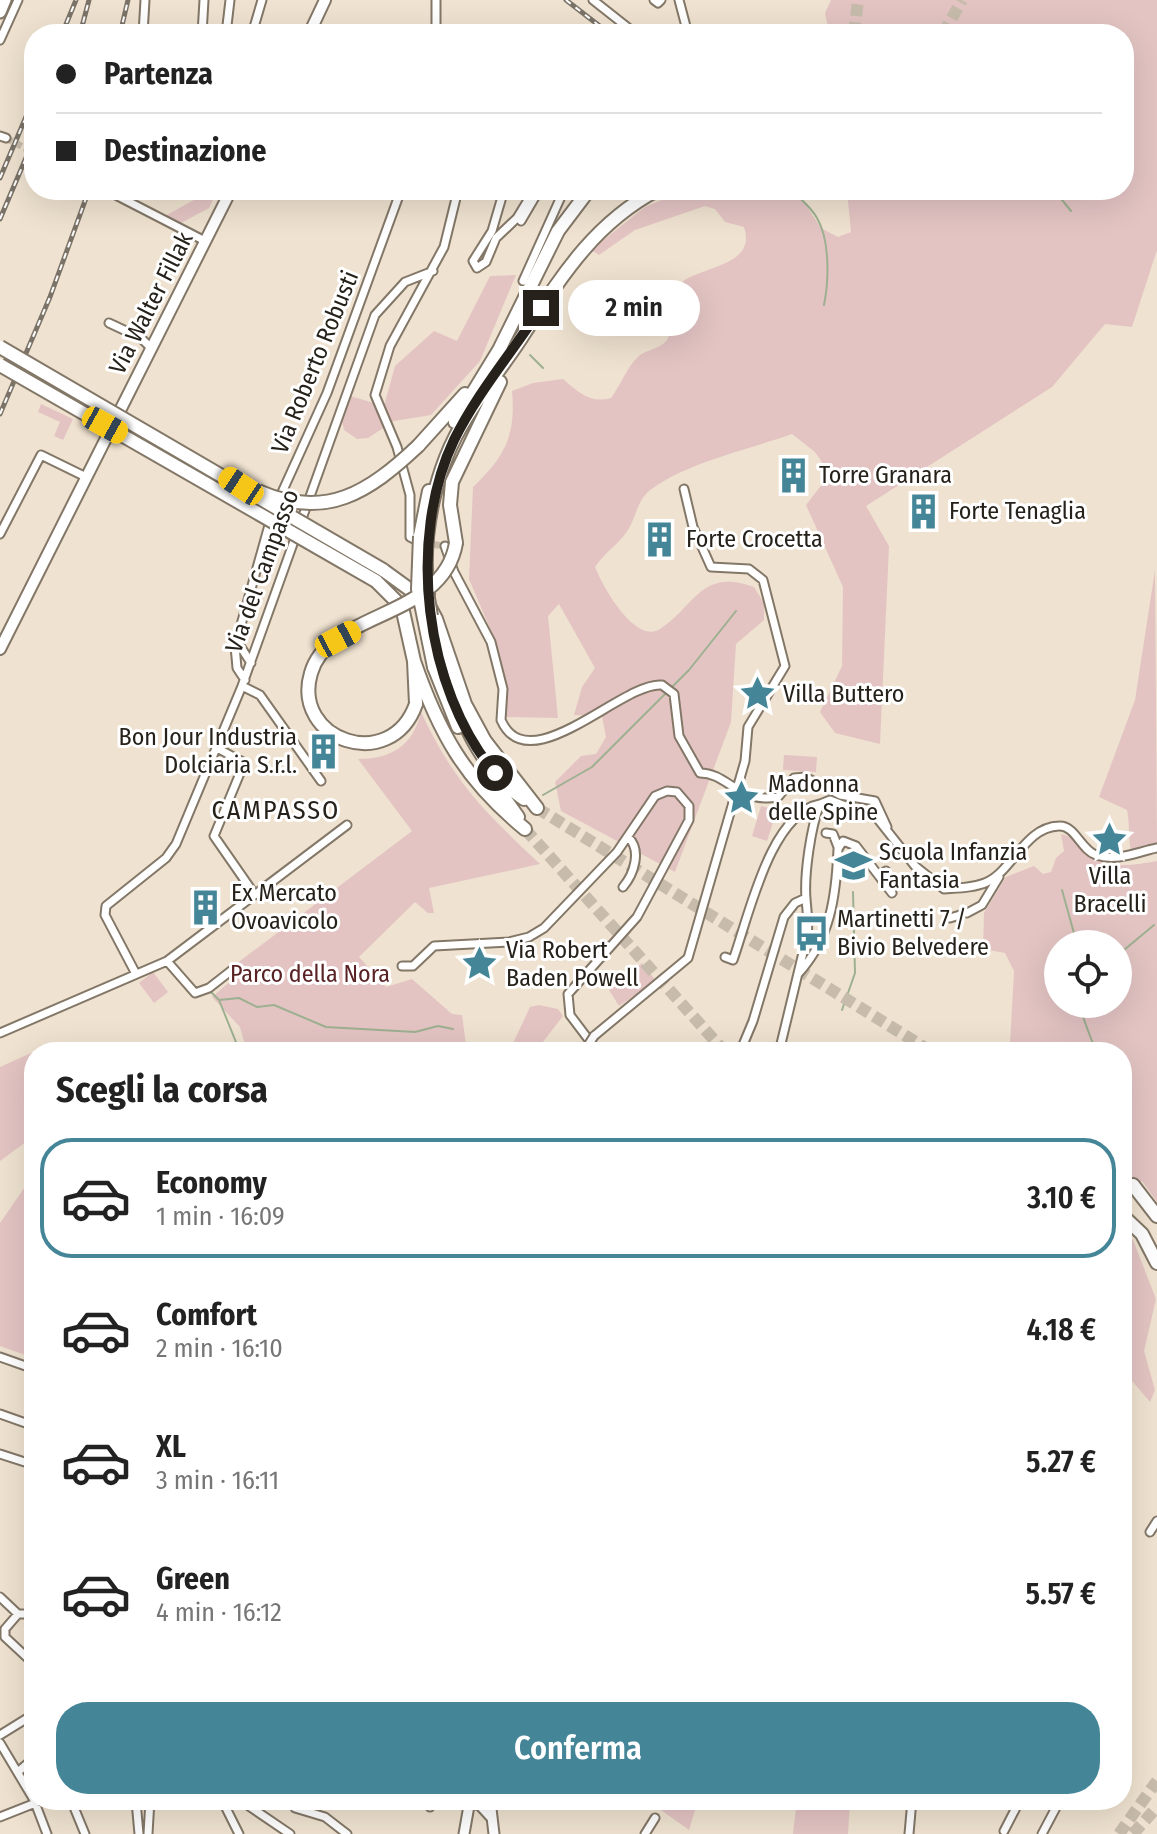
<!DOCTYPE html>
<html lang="it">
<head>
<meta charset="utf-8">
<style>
	:root { --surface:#fff; --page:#f2f2f2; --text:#222; --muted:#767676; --line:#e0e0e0; --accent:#448698 }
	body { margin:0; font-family:"Fira Sans Condensed",sans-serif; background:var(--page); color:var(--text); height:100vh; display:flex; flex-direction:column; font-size:30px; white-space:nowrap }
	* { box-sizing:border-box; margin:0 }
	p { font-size:26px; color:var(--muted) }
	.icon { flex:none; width:44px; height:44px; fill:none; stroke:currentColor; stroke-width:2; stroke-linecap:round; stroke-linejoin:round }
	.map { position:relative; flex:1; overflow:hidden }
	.details { position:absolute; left:24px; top:1042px; width:1108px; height:768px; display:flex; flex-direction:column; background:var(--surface); border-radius:32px; box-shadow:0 8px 32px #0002 }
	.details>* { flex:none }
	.guide { position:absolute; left:24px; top:24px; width:1110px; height:176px; border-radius:32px; box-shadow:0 8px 32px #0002; display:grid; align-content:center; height:176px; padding:0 32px; background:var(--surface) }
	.tools { position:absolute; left:1044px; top:930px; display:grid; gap:16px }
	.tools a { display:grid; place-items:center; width:88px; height:88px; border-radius:50%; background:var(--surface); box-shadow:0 8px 32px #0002; font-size:40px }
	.end { position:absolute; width:36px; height:36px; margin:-18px; border:10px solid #26221b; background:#fff; box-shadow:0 0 0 4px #fff }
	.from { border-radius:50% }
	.bubble { position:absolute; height:56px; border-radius:28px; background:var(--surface); box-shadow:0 8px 32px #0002; font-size:26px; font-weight:600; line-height:56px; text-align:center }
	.car { position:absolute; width:24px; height:48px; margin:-24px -12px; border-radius:10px; box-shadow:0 0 6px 2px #0007; background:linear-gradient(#f5c518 24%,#345 0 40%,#f5c518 0 76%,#345 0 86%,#f5c518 0) }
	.guide b { display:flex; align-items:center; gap:28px; height:76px; font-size:30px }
	.guide b+b { border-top:2px solid var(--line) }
	.guide i { width:20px; height:20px; background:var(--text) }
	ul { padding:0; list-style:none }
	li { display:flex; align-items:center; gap:24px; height:120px; margin:0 16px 12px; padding:0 16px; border:4px solid transparent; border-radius:32px }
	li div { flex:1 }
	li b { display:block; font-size:30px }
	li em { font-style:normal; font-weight:600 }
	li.current { border-color:var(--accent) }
	li>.icon { width:72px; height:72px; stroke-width:1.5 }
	h2 { padding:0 32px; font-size:36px; line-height:96px }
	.action { display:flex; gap:16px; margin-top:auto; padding:16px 32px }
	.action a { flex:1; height:92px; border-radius:32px; background:var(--accent); color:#fff; font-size:32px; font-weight:600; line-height:92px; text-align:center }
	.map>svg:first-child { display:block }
</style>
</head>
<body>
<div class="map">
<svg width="1157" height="1834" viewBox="0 0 1157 1834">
	<rect width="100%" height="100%" fill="#efe2d0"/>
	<path fill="#e3c4c3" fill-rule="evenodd" d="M831,0H1157V250L1132,327L1105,324L1052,387L866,506L889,546L880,744L835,733L820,712L842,666L843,587L806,505L830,474L815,452L792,434C750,449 689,462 653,488C637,499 637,515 628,530C620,543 604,553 595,567C602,585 635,645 660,629C696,605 701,568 754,587L764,603V620L736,644L731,722L675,872L561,811L555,782L581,756L596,754L606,737L602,716L574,715L582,687L595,668L559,604L548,616L558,718L504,717L497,645L469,579L473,487C505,456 516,436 512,391L533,383L563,379C579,392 589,404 611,398C621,385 627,366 639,356C648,349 665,348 669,336C676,319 665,296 682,282C702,266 757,266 744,227L725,222L715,209L705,206L635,230L599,255L591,250L645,207L683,191L796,190L821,228L838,237L851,232L847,190H1124V34H836L827,23L825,13Z
		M210,191L214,197L209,208L179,224L165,216Z
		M516,275L480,361L431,415L394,421L368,438L357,439L344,430L342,421L350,396L384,406L395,366L434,331L457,341L490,276Z
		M41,404L73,419L63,440L54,436L60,422L38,412Z
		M1155,570L1157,843L1131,851C1128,837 1130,825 1127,810L1099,797L1135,700Z
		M421,712C455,784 484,811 540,864L429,888L434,913H428L415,902L359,957L386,987L412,979L452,1014L462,1015L467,1052H247L240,1027L212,997L232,980V967L412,831L358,759C391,759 413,746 421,712Z
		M784,755L817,757L816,772L783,770Z
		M761,806L777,810L767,841L752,836Z
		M1061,834C1074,837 1077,845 1087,854C1104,870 1136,865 1157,861V1202L1142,1181L1125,1195L1122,1193V1052H1042L1010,1044L1014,971L1005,953L983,949L984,913L1006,877L1034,866L1043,874L1051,872L1056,858L1064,851ZM1058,944H1118V1004H1058Z
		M642,963L656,981L619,1006L609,990Z
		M153,972L168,992L154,1003L139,983Z
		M539,1005L558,1009L563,1016L535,1052H509L530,1007Z
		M49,1045L57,1052H34V1136L0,1161V1067Z
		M34,1174V1358L0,1346V1223Z
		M1122,1224L1133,1240L1156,1299L1144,1351L1155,1390L1150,1402L1122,1369Z
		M647,1800H698L689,1830Z
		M797,1800H850L848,1834H793Z"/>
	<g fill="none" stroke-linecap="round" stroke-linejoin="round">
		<path stroke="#9db090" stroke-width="2" d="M792,190C800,199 811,207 817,218C830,240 829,280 824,305
			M1054,190L1071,211
			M530,355L543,368
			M543,795L592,767L689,670L736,611
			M1062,890L1077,944
			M1118,955L1154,925
			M211,992L219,1000L240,1052
			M219,1000L239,998L257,1007L274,1005L326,1027L415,1032L438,1026L453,1029
			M1085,1004L1083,1017L1096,1052
			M842,1010L855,973L853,892
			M1122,1246L1127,1239"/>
		<path stroke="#c7bcac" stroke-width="7" stroke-dasharray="7 3.5" stroke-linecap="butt" d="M6,138L34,153
			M423,543L445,546"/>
		<path stroke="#c7bcac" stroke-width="12" stroke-dasharray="12 6" stroke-linecap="butt" d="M854,34L858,0
			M943,34L962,0
			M537,808L932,1052
			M525,829L725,1052
			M1122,1175L1133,1185
			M1119,1834L1157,1781
			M1133,1834L1157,1807"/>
		<defs>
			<path id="minor" d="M436,0V34
				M593,0L636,34
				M654,0L658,3L661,0
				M679,0L688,34
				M143,34L145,0
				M202,34L204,0
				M226,34L230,0
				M252,34L262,0
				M0,40L18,0
				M0,136L6,138
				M106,190L205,241
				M504,190L492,231L473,261L477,268L486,262L496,238L517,218L534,190
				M521,221L538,192
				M523,281L564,190
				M109,323L141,338L151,348
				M279,499L327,393L401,190
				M0,534L41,455L86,477
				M422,543L410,537V495L397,447L375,395L390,346L444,247L458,190
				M445,546L454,572L491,642L503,689L501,720C529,783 623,681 662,685L674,694L679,736L700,773C728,773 738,804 778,797L794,778L805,777L840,795L875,801L887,827
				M237,641L251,663
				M245,680L237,668L235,646L271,518
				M242,686L260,695L321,781
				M217,748L243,762V766L214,836L255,895
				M826,833L833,834L838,847
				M623,887C634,874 642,850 628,837
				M967,913L982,905L999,877
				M950,918L960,915
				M725,957L733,960C749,916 770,814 820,804
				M167,961L195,993L209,988L232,970
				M402,966H413L434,946L509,942L529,937L544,928L617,852L655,796L667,791L677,792L689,806V820L637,917L568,994L570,1015L598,1052
				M136,974L105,915L106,906L166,858L176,844L242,686L375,315L405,282L433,271
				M798,974C831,938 836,896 838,849L843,841L856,846L892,893L882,874L886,871
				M0,1033L167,961L347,825
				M594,1036L688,958L745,761L748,727L785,666L763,580L749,569L711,567L693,527L684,489
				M740,1052L753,1021L784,917L795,903L806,898
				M779,1052L807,936C809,922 807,912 806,899C804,874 811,826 820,804L830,800L877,818L915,866L944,889C958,888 974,888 987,882C1013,870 1025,827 1059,826C1075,825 1081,850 1096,855C1117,862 1137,852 1157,848
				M0,1357L34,1369
				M0,1414L34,1426
				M0,1454L34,1465
				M1150,1532L1157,1521
				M0,1597L18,1614L5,1629V1637L34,1664
				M18,1614H26L34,1622
				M1122,1643V1644
				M0,1735L34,1714
				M0,1743L34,1800
				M19,1771L34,1758
				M34,1800L47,1834
				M71,1800L85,1834
				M208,1800L214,1804L224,1800
				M222,1800L239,1834
				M240,1800L290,1834
				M136,1801L139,1834
				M430,1807V1800
				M295,1808L325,1817L347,1834
				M0,1817L43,1800
				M1004,1831L1020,1800
				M148,1834L150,1800
				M645,1834L655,1818
				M909,1834L912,1800
				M1042,1834L1060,1800"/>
			<path id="tertiary" d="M490,1800L494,1834
				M469,1802L480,1805L492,1818
				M464,1834L470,1800"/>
			<path id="secondary" d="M309,34L325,0
				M0,649L231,190"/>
			<path id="primary" d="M0,12L5,0"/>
			<path id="motorway" d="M455,422L499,350L558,231L589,190
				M418,446L465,394
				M420,536L429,491
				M456,543L450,505L452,482L500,382
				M383,570L427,602L436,619L465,704L485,741L537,808
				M376,581L402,607L414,661L416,704
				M428,595C420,537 435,467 466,418C484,388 507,361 525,332C563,274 595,223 657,190
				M414,661C439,733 465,780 525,829
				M434,667L458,727
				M450,687C466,731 485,772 524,799
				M494,783L518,817
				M1133,1185L1157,1216
				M1122,1215L1142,1234L1157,1263"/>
		</defs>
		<use href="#minor" stroke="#837767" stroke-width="11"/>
		<use href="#tertiary" stroke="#837767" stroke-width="13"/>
		<use href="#secondary" stroke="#837767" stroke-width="14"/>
		<use href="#primary" stroke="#837767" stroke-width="15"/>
		<use href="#motorway" stroke="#837767" stroke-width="16"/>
		<use href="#minor" stroke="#fff" stroke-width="7"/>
		<use href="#tertiary" stroke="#fff" stroke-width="9"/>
		<use href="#secondary" stroke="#fff" stroke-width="10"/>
		<use href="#primary" stroke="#fff" stroke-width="11"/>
		<use href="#motorway" stroke="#fff" stroke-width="12"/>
		<defs>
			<path id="rail" d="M566,0L610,34
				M62,34L76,0
				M80,34L89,0
				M120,34L128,0
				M0,178L34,98
				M0,219L34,139
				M0,414L50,297L89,190"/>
		</defs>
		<use href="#rail" stroke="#7b7368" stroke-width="5"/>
		<use href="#rail" stroke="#fff" stroke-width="2" stroke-dasharray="6" stroke-linecap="butt"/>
		<defs>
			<path id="minor-bridge" d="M587,1047L594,1036"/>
			<path id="motorway-bridge" d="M0,347L383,570
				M0,365L376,581
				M258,491C326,521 369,492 418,446
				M420,536L418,589L434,667
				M428,598L431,616
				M416,704C391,775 291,740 311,673C329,610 443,620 456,543"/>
		</defs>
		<use href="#minor-bridge" stroke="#837767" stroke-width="11" stroke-linecap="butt"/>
		<use href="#motorway-bridge" stroke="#837767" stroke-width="16" stroke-linecap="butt"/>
		<use href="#minor-bridge" stroke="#fff" stroke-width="7"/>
		<use href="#motorway-bridge" stroke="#fff" stroke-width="12"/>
	</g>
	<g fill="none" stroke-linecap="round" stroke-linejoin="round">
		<path stroke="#26221b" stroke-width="10" d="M495,773C424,688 407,539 454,440C477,393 513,351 541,308"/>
	</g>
	<defs>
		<symbol id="building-bare" viewBox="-9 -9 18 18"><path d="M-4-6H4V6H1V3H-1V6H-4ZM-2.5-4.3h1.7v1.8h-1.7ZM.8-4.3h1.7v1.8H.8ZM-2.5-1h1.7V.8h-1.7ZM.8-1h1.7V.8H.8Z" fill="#448698" stroke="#fff" stroke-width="2.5" paint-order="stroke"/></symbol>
		<symbol id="sight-bare" viewBox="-9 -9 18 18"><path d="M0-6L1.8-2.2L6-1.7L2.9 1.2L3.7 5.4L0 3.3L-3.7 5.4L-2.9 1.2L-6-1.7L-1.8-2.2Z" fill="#448698" stroke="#fff" stroke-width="2.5" paint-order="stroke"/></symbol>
		<symbol id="school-bare" viewBox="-9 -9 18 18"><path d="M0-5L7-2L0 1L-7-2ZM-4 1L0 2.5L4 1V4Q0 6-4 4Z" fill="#448698" stroke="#fff" stroke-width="2.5" paint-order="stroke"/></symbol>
		<symbol id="bus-bare" viewBox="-9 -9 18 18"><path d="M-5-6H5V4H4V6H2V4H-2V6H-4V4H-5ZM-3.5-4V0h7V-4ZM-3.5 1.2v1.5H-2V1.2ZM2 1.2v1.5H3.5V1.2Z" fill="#448698" stroke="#fff" stroke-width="2.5" paint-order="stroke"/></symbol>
	</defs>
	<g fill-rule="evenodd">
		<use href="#building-bare" x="768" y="450" width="51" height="51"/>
		<use href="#building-bare" x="898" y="486" width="51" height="51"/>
		<use href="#building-bare" x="634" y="514" width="51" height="51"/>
		<use href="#sight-bare" x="732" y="668" width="51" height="51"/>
		<use href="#building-bare" x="298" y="726" width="51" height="51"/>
		<use href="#sight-bare" x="716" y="772" width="51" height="51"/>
		<use href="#sight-bare" x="1084" y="814" width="51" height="51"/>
		<use href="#school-bare" x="828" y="840" width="51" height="51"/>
		<use href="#building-bare" x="180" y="882" width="51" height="51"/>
		<use href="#bus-bare" x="786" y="908" width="51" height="51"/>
		<use href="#sight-bare" x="454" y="938" width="51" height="51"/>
	</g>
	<g text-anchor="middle" stroke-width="6" stroke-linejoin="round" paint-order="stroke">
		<g font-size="24" fill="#26221b" stroke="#fff">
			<text transform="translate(151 303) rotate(-63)" y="8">Via Walter Fillak</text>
			<text transform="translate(315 362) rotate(-68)" y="8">Via Roberto Robusti</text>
			<text transform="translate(262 571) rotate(-70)" y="8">Via del Campasso</text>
		</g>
		<g font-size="24" fill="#26221b" stroke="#fff" text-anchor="start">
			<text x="819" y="483">Torre Granara</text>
			<text x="949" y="519">Forte Tenaglia</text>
			<text x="686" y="547">Forte Crocetta</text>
			<text x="783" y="702">Villa Buttero</text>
			<text x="297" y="745" text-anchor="end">Bon Jour Industria<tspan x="297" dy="28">Dolciaria S.r.l.</tspan></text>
			<text x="768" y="792">Madonna<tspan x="768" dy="28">delle Spine</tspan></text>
			<text x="879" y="860">Scuola Infanzia<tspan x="879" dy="28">Fantasia</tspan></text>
			<text x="1110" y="884" text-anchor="middle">Villa<tspan x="1110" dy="28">Bracelli</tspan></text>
			<text x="231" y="901">Ex Mercato<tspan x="231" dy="28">Ovoavicolo</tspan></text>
			<text x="837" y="927">Martinetti 7 /<tspan x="837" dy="28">Bivio Belvedere</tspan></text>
			<text x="506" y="958">Via Robert<tspan x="506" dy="28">Baden Powell</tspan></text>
		</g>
		<g font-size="24" fill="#592224" stroke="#fff">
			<text x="310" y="982">Parco della Nora</text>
		</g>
		<g font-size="26" letter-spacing="2" fill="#26221b" stroke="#fff">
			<text x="276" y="819">CAMPASSO</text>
		</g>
	</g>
</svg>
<div class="tools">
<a><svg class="icon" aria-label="locate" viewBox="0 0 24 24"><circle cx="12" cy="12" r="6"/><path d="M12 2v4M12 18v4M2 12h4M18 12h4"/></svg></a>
</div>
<i class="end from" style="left:495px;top:773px"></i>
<i class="end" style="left:541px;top:308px"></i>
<div class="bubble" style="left:568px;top:280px;width:132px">2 min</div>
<i class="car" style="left:105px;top:425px;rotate:119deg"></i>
<i class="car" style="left:241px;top:486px;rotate:303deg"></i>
<i class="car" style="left:338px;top:639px;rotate:62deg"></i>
<div class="guide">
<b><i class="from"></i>Partenza</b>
<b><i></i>Destinazione</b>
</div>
<section class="details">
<h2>Scegli la corsa</h2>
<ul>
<li class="current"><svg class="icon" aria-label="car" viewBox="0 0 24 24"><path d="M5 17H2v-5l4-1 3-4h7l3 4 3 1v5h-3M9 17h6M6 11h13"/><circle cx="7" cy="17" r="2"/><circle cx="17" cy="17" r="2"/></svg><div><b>Economy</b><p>1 min · 16:09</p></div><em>3.10 €</em></li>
<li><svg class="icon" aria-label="car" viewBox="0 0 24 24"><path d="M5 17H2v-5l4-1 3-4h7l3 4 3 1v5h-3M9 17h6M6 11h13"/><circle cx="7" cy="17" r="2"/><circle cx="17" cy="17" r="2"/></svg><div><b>Comfort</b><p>2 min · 16:10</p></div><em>4.18 €</em></li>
<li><svg class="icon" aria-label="car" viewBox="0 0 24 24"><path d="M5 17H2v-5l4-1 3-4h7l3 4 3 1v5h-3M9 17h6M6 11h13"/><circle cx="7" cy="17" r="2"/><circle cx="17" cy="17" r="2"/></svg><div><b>XL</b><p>3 min · 16:11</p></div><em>5.27 €</em></li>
<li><svg class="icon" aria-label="car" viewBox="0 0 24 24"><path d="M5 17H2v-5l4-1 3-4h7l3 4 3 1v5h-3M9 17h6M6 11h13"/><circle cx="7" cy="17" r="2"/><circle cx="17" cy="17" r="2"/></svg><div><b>Green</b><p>4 min · 16:12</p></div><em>5.57 €</em></li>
</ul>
<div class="action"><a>Conferma</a></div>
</section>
</div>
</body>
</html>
